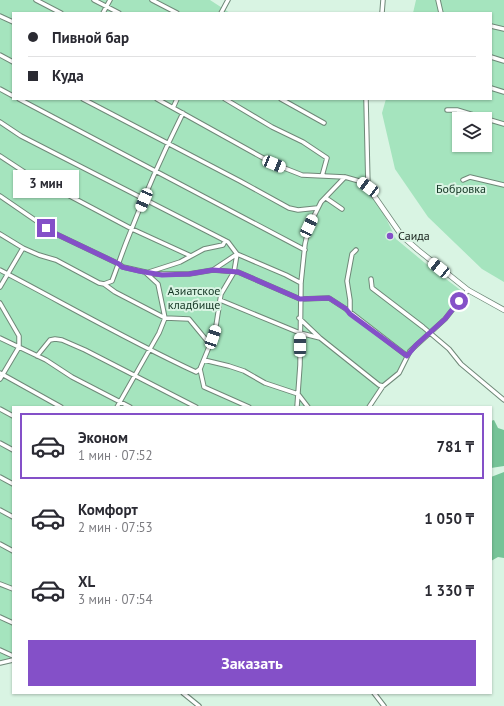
<!DOCTYPE html>
<html lang="ru">
<head>
<meta charset="utf-8">
<style>
	:root { --surface:#fff; --page:#f7f7f7; --text:#2b2b33; --muted:#7c7c81; --line:#e1e1e2; --accent:#8450c8 }
	body { margin:0; font-family:"PT Sans",sans-serif; background:var(--page); color:var(--text); height:100vh; display:flex; flex-direction:column; font-size:15px; white-space:nowrap }
	* { box-sizing:border-box; margin:0 }
	p { font-size:13px; color:var(--muted) }
	.icon { flex:none; width:22px; height:22px; fill:none; stroke:currentColor; stroke-width:2; stroke-linecap:round; stroke-linejoin:round }
	.map { position:relative; flex:1; overflow:hidden }
	.side { position:absolute; left:12px; top:406px; width:480px; height:288px; display:flex; flex-direction:column; background:var(--surface); border-radius:0px; box-shadow:0 1px 3px #0004 }
	.side>* { flex:none }
	.banner { position:absolute; left:12px; top:12px; width:480px; height:88px; border-radius:0px; box-shadow:0 1px 3px #0004; display:grid; align-content:center; height:88px; padding:0 16px; background:var(--surface) }
	.fabs { position:absolute; left:452px; top:112px; display:grid; gap:8px }
	.fabs a { display:grid; place-items:center; width:40px; height:40px; border-radius:0px; background:var(--surface); box-shadow:0 1px 3px #0004; font-size:20px }
	.end { position:absolute; width:18px; height:18px; margin:-9px; border:5px solid #8450c8; background:#fff; box-shadow:0 0 0 2px #fff }
	.from { border-radius:50% }
	.bubble { position:absolute; height:28px; border-radius:0px; background:var(--surface); box-shadow:0 1px 3px #0004; font-size:13px; font-weight:800; line-height:28px; text-align:center }
	.car { position:absolute; width:12px; height:24px; margin:-12px -6px; border-radius:5px; box-shadow:0 0 3px 1px #0007; background:linear-gradient(#fff 24%,#345 0 40%,#fff 0 76%,#345 0 86%,#fff 0) }
	.banner b { display:flex; align-items:center; gap:14px; height:38px; font-size:15px }
	.banner b+b { border-top:1px solid var(--line) }
	.banner i { width:10px; height:10px; background:var(--text) }
	ul { padding:7px 0 0; list-style:none }
	li { display:flex; align-items:center; gap:12px; height:66px; margin:0 8px 6px; padding:0 8px; border:2px solid transparent; border-radius:0px }
	li div { flex:1 }
	li b { display:block; font-size:15px }
	li em { font-style:normal; font-weight:800 }
	li.current { border-color:var(--accent) }
	li>.icon { width:36px; height:36px; stroke-width:1.5 }
	.button { display:flex; gap:8px; margin-top:auto; padding:8px 16px }
	.button a { flex:1; height:46px; border-radius:0px; background:var(--accent); color:#fff; font-size:16px; font-weight:800; line-height:46px; text-align:center }
	.map>svg:first-child { display:block }
</style>
</head>
<body>
<div class="map">
<svg width="504" height="706" viewBox="0 0 504 706">
	<rect width="100%" height="100%" fill="#d9f4e3"/>
	<path fill="#a5e4be" fill-rule="evenodd" d="M0,0H210L230,13H13V99H365L368,187L383,212L396,239L425,263L463,292L441,320L366,407H13V660L0,663Z
		M416,0H504V282L482,269L428,217L395,169L382,113L386,99H491V13H413ZM459,119H485V145H459Z"/>
	<path fill="#76c397" d="M494,420L498,428L504,430V466L491,468V421Z
		M504,472V558L498,557L491,561V477Z"/>
	<g fill="none" stroke-linecap="round" stroke-linejoin="round">
		<defs>
			<path id="minor" d="M36,0L61,13
				M94,0L119,13
				M152,0L177,13
				M438,0L441,13
				M103,13L110,0
				M221,13L228,0
				M382,13L383,0
				M0,16L13,22
				M491,26L504,29
				M0,55L13,62
				M491,57L504,61
				M491,88L504,92
				M0,89L13,96
				M19,99L305,250
				M83,99L240,181L289,208L298,210L317,208
				M157,99L274,164L302,175L345,177L359,181L368,187
				M225,99L272,127L303,142L327,158L322,176
				M281,99L324,123
				M366,99L368,187
				M173,108L177,99
				M447,110H457L504,124
				M0,122L21,136L228,242L237,254L286,275L301,283
				M0,156L35,179L51,186L132,229L191,256
				M463,180L470,177L504,185
				M0,196L54,233L119,264L123,267L154,274H189L213,270L238,272L300,299
				M326,198L342,209
				M0,234L23,248
				M0,270C65,304 129,341 196,372L200,369L204,387L249,407
				M213,270L237,254L234,272L221,294L220,300
				M371,279L372,288L423,327L449,349L461,364L504,400
				M104,284L115,292L165,318L189,319L208,342L209,347L200,369
				M0,287L23,248L39,255L56,260L99,283L104,284L112,281C117,268 121,256 126,243C143,199 162,155 183,113
				M301,299L329,298L346,309L407,356
				M0,303L19,336V347L0,379
				M350,313V300L347,281L352,254L356,250
				M299,318L319,337
				M0,338L46,360L72,377L130,407
				M209,347L216,326L220,300L300,333L320,338L379,385L383,386
				M37,356L50,340L55,339L62,340L85,350L196,407
				M204,360L229,366L244,371L265,383L298,394
				M0,373L61,407
				M298,394L308,407
				M117,407L159,333L165,318L158,284L146,273L180,262L204,249L223,245L225,241
				M297,407L300,365L301,283L305,244L309,226L321,202L345,177
				M369,407L383,386L399,373L410,351L445,319L468,290
				M0,409L13,416
				M0,443L13,450
				M0,477L13,484
				M0,510L13,517
				M0,544L13,551
				M0,584L13,589
				M0,617L13,623
				M0,650L13,656
				M0,663L13,660
				M183,693L199,706
				M374,693L384,706"/>
			<path id="tertiary" d="M368,187L402,236L418,250L468,290L504,310"/>
		</defs>
		<use href="#minor" stroke="#6f8878" stroke-width="5.5"/>
		<use href="#tertiary" stroke="#6f8878" stroke-width="6"/>
		<use href="#minor" stroke="#fff" stroke-width="3.5"/>
		<use href="#tertiary" stroke="#fff" stroke-width="4.5"/>
	</g>
	<g fill="none" stroke-linecap="round" stroke-linejoin="round">
		<path stroke="#8450c8" stroke-width="5" d="M46,228L54,233L119,264L122,267L139,271L162,275L189,274L213,270L238,272L300,299L329,298L346,309L350,314L407,356L416,345L445,319L459,301"/>
	</g>
	<circle fill="#8450c8" stroke="#d9f4e3" stroke-width="1.5" cx="390" cy="236" r="4"/>
	<g text-anchor="middle" stroke-width="4" stroke-linejoin="round" paint-order="stroke">
		<g font-size="12" fill="#143624" stroke="#d9f4e3">
			<text x="461" y="193">Бобровка</text>
			<text x="194" y="295">Азиатское<tspan x="194" dy="14">кладбище</tspan></text>
		</g>
		<g font-size="12" fill="#141e18" stroke="#d9f4e3" text-anchor="start">
			<text x="398" y="240">Саида</text>
		</g>
	</g>
</svg>
<div class="fabs">
<a><svg class="icon" aria-label="layers" viewBox="0 0 24 24"><path d="M12 4l9 5-9 5-9-5zM3 14l9 5 9-5"/></svg></a>
</div>
<i class="end from" style="left:459px;top:301px"></i>
<i class="end" style="left:46px;top:228px"></i>
<div class="bubble" style="left:13px;top:170px;width:66px">3 мин</div>
<i class="car" style="left:274px;top:164px;rotate:112deg"></i>
<i class="car" style="left:368px;top:187px;rotate:307deg"></i>
<i class="car" style="left:144px;top:200px;rotate:203deg"></i>
<i class="car" style="left:309px;top:226px;rotate:25deg"></i>
<i class="car" style="left:439px;top:268px;rotate:309deg"></i>
<i class="car" style="left:213px;top:337px;rotate:19deg"></i>
<i class="car" style="left:300px;top:345px;rotate:0deg"></i>
<div class="banner">
<b><i class="from"></i>Пивной бар</b>
<b><i></i>Куда</b>
</div>
<section class="side">
<ul>
<li class="current"><svg class="icon" aria-label="car" viewBox="0 0 24 24"><path d="M5 17H2v-5l4-1 3-4h7l3 4 3 1v5h-3M9 17h6M6 11h13"/><circle cx="7" cy="17" r="2"/><circle cx="17" cy="17" r="2"/></svg><div><b>Эконом</b><p>1 мин · 07:52</p></div><em>781 ₸</em></li>
<li><svg class="icon" aria-label="car" viewBox="0 0 24 24"><path d="M5 17H2v-5l4-1 3-4h7l3 4 3 1v5h-3M9 17h6M6 11h13"/><circle cx="7" cy="17" r="2"/><circle cx="17" cy="17" r="2"/></svg><div><b>Комфорт</b><p>2 мин · 07:53</p></div><em>1 050 ₸</em></li>
<li><svg class="icon" aria-label="car" viewBox="0 0 24 24"><path d="M5 17H2v-5l4-1 3-4h7l3 4 3 1v5h-3M9 17h6M6 11h13"/><circle cx="7" cy="17" r="2"/><circle cx="17" cy="17" r="2"/></svg><div><b>XL</b><p>3 мин · 07:54</p></div><em>1 330 ₸</em></li>
</ul>
<div class="button"><a>Заказать</a></div>
</section>
</div>
</body>
</html>
